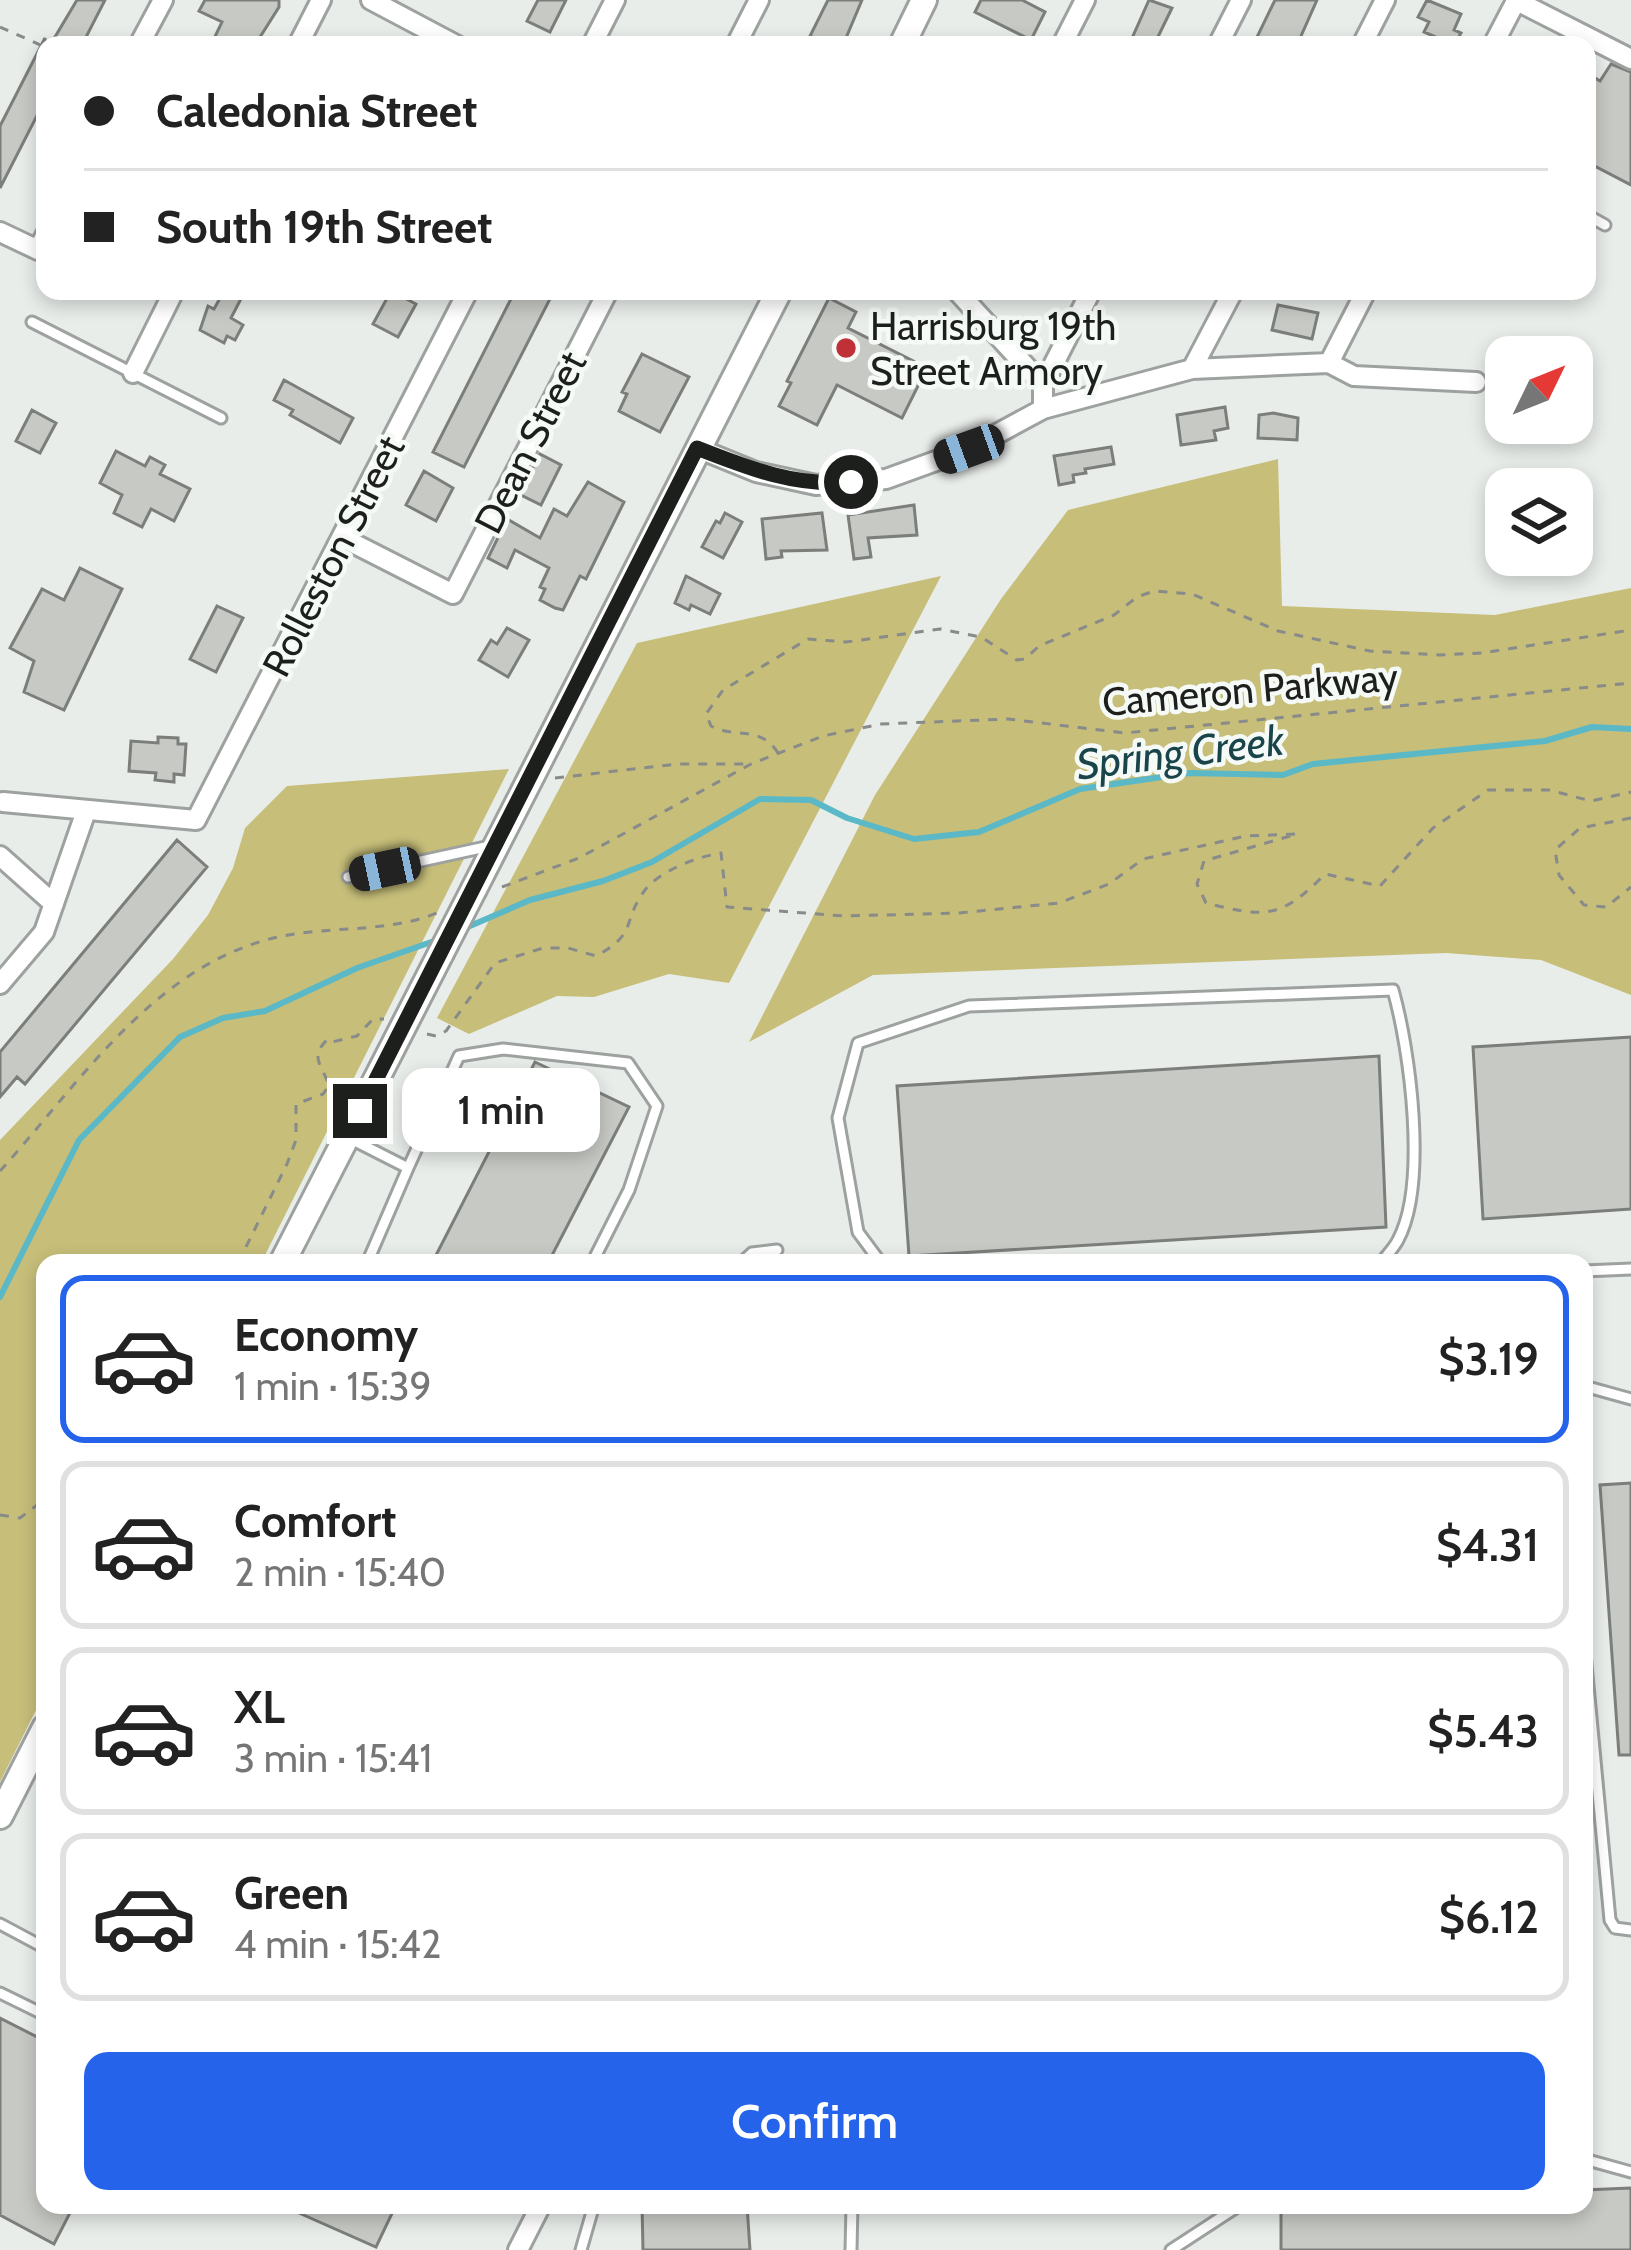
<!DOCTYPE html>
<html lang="en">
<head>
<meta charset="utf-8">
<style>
	:root { --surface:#fff; --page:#f6f6f6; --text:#222; --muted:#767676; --line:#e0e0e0; --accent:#2563eb }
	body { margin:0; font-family:Cabin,sans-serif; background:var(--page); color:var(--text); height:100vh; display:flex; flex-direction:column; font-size:45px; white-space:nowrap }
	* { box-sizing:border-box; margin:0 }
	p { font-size:39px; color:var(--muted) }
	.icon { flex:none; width:66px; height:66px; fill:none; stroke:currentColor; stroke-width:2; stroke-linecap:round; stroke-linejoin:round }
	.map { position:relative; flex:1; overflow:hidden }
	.details { position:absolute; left:36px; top:1254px; width:1557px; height:960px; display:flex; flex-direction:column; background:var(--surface); border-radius:24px; box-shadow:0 6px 18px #0003 }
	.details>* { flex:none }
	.top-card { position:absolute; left:36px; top:36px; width:1560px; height:264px; border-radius:24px; box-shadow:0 6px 18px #0003; display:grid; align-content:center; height:264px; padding:0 48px; background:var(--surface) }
	.needle { width:78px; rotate:47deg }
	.tools { position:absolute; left:1485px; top:336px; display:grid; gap:24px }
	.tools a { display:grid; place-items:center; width:108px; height:108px; border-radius:24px; background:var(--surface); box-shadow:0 6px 18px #0003; font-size:60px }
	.end { position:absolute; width:54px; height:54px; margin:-27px; border:15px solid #1d1f1d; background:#fff; box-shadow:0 0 0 6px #fff }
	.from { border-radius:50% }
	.bubble { position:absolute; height:84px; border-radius:24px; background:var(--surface); box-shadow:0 6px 18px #0003; font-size:39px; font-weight:600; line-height:84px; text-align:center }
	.car { position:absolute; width:36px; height:72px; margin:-36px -18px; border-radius:15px; box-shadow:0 0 9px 3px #0007; background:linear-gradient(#222 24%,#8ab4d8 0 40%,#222 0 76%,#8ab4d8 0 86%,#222 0) }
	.top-card b { display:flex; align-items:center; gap:42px; height:114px; font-size:45px }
	.top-card b+b { border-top:3px solid var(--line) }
	.top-card i { width:30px; height:30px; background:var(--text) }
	ul { padding:21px 0 0; list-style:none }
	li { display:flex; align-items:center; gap:36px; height:168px; margin:0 24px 18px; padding:0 24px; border:6px solid var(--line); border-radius:24px }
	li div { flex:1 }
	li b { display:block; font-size:45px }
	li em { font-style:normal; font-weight:600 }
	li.active { border-color:var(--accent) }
	li>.icon { width:108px; height:108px; stroke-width:1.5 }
	.button { display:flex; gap:24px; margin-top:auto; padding:24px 48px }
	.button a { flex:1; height:138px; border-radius:24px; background:var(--accent); color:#fff; font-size:48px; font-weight:600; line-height:138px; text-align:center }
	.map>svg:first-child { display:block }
</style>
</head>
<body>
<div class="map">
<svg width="1631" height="2250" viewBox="0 0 1631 2250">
	<rect width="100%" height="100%" fill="#e9edea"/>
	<path fill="#c6be79" d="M1278,459L1282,606L1495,615L1631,588V995L1541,960L1446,953L873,975L749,1042L875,795L1001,599L1068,510Z
		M941,576L729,983L669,974L594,997L557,996L469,1034L437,1018L637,643Z
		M509,769L261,1263H45V1692L0,1782V1140L173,959L208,915L233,868L245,828L287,786Z"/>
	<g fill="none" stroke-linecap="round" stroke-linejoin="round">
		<path stroke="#5bb8c7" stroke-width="6" d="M463,929L530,900L603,881L652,862L760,799L811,800L847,818L914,839L979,832L1080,789L1189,773L1283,775L1313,764L1545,741L1592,727L1631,729
			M0,1297L79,1140L180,1037L223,1018L265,1011L357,968L440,939"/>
	</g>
	<path fill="#c7c9c5" stroke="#7c7e7b" stroke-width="3" d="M77,0H105L82,45H71L55,37Z
		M205,0H279V7L255,45H211L222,22L199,11Z
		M538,0H566L550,32L527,21Z
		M828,0H862L843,45H827L810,36Z
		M981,0H1022L1045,12L1031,40L975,12Z
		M1149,0L1172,8L1154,45H1129Z
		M1275,0H1317L1297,45H1272L1257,37Z
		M1427,0L1461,14L1454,30L1461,33L1454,45L1424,32L1429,22L1418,17Z
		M45,38V100L0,188V126Z
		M1611,64L1631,72V185L1587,162V73L1600,81Z
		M224,291H245L231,318L243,325L235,340L227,336L224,343L200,330L208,306L214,309Z
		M391,291L416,304L398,337L373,324Z
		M515,291H554L464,467L433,452Z
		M829,298L856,312L848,328L927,368L902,418L837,385L817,425L779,406L791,383L787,381Z
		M1278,305L1318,313L1312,339L1272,330Z
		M642,354L689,377L660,432L619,411L627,394L622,392Z
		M284,380L353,418L340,443L290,415L293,410L274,400Z
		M1225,407L1228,428L1214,431L1216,440L1181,445L1177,415Z
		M32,410L56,423L40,453L16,441Z
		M1273,413L1298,418L1297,440L1258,438L1259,415Z
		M1111,447L1114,464L1085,469L1086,473L1073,475L1074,482L1059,485L1054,456Z
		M116,451L145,466L150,457L165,465L160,474L190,489L174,521L151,509L142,527L114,513L122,495L100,483Z
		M540,454L561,465L541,505L519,494Z
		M424,471L453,488L436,521L406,505Z
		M588,482L624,502L586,579L580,576L563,610L555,608L540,600L545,589L540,587L549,568L515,550L507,568L488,558L507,519L540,538L554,509L567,516Z
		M914,505L917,535L868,538L871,557L854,559L848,515Z
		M725,513L742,522L723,558L702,547L716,521L720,523Z
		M822,513L827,550L781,551L782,557L766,559L762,519Z
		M80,568L122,589L64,710L24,692L34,661L10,648L42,589L64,600Z
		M686,576L720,594L710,614L691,605L689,610L675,603Z
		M217,606L243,618L216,672L190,659Z
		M507,628L529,640L508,677L479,660L491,640L497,644Z
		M158,737L178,738V744H186L184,775L174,774V782L155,780L156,773L129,771L131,741L158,743Z
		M177,840L207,867L25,1084L17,1077L0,1097V1052Z
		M1631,1037V1209L1483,1219L1473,1047Z
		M1379,1056L1386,1227L909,1256L897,1086Z
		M535,1062L629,1107L548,1263H432Z
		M1631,1483V1755H1619L1600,1485Z
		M0,2018L45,2041V2205H74L54,2244L0,2215Z
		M1631,2188V2250H1281V2206L1584,2205V2190Z
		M281,2205H396L376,2247Z
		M642,2205H747L750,2250H643Z"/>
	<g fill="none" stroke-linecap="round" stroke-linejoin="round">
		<defs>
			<path id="service" d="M1587,215L1605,225
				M32,322L221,418
				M348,877L490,846
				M347,1137L408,1168L367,1263
				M408,1168L459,1056L503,1049L628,1063L657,1106L629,1190L592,1263
				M741,1263L752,1253L777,1250
				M881,1263L858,1232L838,1118L858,1043L969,1006L1393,990C1410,1050 1428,1184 1398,1240C1394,1248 1386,1256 1381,1263
				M1584,1271L1631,1269
				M1584,1386L1631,1399
				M1584,1643L1610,1920L1615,1928L1631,1930
				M0,1924L45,1948
				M0,1993L45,2015
				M1584,2159L1631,2172
				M581,2250L594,2205
				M851,2250L852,2205
				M1171,2250L1240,2205"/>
			<path id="minor" d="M371,0L456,45
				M1515,0L1631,59
				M139,45L163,0
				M298,45L321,0
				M592,45L615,0
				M736,45L759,0
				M1062,45L1085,0
				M1218,45L1241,0
				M1362,45L1385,0
				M1493,45L1516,1
				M0,232L38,250L45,236
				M957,291L1043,385
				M1329,363L1366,291
				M1192,369L1233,291
				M133,373L174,291
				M1043,409V385L1091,291
				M697,448L756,472L816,485L886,479L969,449L1043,409L1192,369L1329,363L1354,376L1476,382
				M343,538L453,594L608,291
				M3,802L196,820L468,291
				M0,856L54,904
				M0,984L44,932L86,811
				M518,2250L541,2205"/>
			<path id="tertiary" d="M902,45L924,0
				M474,889L779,291
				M282,1263L441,953
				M0,1816L45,1728"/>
		</defs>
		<use href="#service" stroke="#9da19f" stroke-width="15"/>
		<use href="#minor" stroke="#9da19f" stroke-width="24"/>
		<use href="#tertiary" stroke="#9da19f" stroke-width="30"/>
		<path stroke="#888b89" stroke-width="3" stroke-dasharray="9 9" stroke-linecap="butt" d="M0,27L45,47
			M778,753C761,725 736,739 711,726L706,714L723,690L808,639L846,642L940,629L981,637L1017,660L1025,659L1039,646L1114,615L1137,597L1154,591L1192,594L1278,631L1370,651L1439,655L1482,653L1631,630
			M555,778L677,764H749
			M1631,818L1580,828L1555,850L1559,875L1584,905L1606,907L1631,887
			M502,887L579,858L751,764L823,736L881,724L1008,719L1125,733L1631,683
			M427,1034L436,1036L446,1031L495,963L543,948H568L596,956C639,933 621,922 645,890C661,870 697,857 721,853L727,907L844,916L959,913L1059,903L1109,884L1143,859L1246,836L1297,834L1204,861L1197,884L1206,903C1265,918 1281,919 1325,874L1380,886L1433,828L1488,790H1549L1591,801L1631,792
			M0,1171C77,1086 150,972 266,940C323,924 382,935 437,913
			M238,1263L287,1164L296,1140V1104L323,1094L329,1086C323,1066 308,1057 328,1039L332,1042L357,1036L373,1019H384
			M0,1515L20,1518L45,1499"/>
		<use href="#service" stroke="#fff" stroke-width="9"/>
		<use href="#minor" stroke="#fff" stroke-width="18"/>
		<use href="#tertiary" stroke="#fff" stroke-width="24"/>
		<defs>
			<path id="tertiary-bridge" d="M441,953L474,889"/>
		</defs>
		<use href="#tertiary-bridge" stroke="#9da19f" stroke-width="30" stroke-linecap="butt"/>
		<use href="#tertiary-bridge" stroke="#fff" stroke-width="24"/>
	</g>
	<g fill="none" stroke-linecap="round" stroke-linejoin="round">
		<path stroke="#1d1f1d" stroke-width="15" d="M360,1111L697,448C748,468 795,487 851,482"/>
	</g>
	<circle fill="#c03037" stroke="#f6faf7" stroke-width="4.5" cx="846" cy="348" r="12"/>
	<g text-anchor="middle" stroke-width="9" stroke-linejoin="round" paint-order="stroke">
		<g font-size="39" fill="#1d1f1d" stroke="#f6faf7" text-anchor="start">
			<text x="870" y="340">Harrisburg 19th<tspan x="870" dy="45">Street Armory</tspan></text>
		</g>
		<g font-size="39" fill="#1d1f1d" stroke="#f6faf7">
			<text transform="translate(530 442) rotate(-63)" y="14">Dean Street</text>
			<text transform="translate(333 556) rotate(-63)" y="14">Rolleston Street</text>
			<text transform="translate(1250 689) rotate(-5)" y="14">Cameron Parkway</text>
		</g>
		<g font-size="42" font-style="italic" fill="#19444a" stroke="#f6faf7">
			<text transform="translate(1180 752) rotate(-7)" y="15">Spring Creek</text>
		</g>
	</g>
</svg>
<div class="tools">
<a><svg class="needle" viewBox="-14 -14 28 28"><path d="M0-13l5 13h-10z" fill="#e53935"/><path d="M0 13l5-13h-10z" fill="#767676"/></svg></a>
<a><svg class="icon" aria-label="layers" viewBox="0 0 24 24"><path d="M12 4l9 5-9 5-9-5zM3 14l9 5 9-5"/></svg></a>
</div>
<i class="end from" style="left:851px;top:482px"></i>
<i class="end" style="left:360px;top:1111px"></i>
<div class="bubble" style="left:402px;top:1068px;width:198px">1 min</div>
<i class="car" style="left:969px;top:449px;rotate:250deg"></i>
<i class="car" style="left:385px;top:869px;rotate:258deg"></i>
<div class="top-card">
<b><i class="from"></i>Caledonia Street</b>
<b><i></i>South 19th Street</b>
</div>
<section class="details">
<ul>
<li class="active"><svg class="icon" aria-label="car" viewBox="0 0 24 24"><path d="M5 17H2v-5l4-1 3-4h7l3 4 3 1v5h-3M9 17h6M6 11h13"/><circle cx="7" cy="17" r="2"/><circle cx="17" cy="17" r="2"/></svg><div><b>Economy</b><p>1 min · 15:39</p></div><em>$3.19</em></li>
<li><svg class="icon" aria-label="car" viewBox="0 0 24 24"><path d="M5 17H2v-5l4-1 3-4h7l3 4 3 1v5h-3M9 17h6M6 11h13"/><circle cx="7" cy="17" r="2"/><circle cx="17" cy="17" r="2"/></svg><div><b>Comfort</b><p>2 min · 15:40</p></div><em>$4.31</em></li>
<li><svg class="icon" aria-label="car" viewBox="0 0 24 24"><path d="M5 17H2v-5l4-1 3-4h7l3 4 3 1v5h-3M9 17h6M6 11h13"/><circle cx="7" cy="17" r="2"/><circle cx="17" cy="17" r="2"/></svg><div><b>XL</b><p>3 min · 15:41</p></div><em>$5.43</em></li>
<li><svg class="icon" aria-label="car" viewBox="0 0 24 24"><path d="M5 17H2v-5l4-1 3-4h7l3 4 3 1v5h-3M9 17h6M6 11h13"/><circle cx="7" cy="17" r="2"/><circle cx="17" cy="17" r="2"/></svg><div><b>Green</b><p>4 min · 15:42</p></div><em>$6.12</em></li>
</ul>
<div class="button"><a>Confirm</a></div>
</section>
</div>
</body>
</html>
